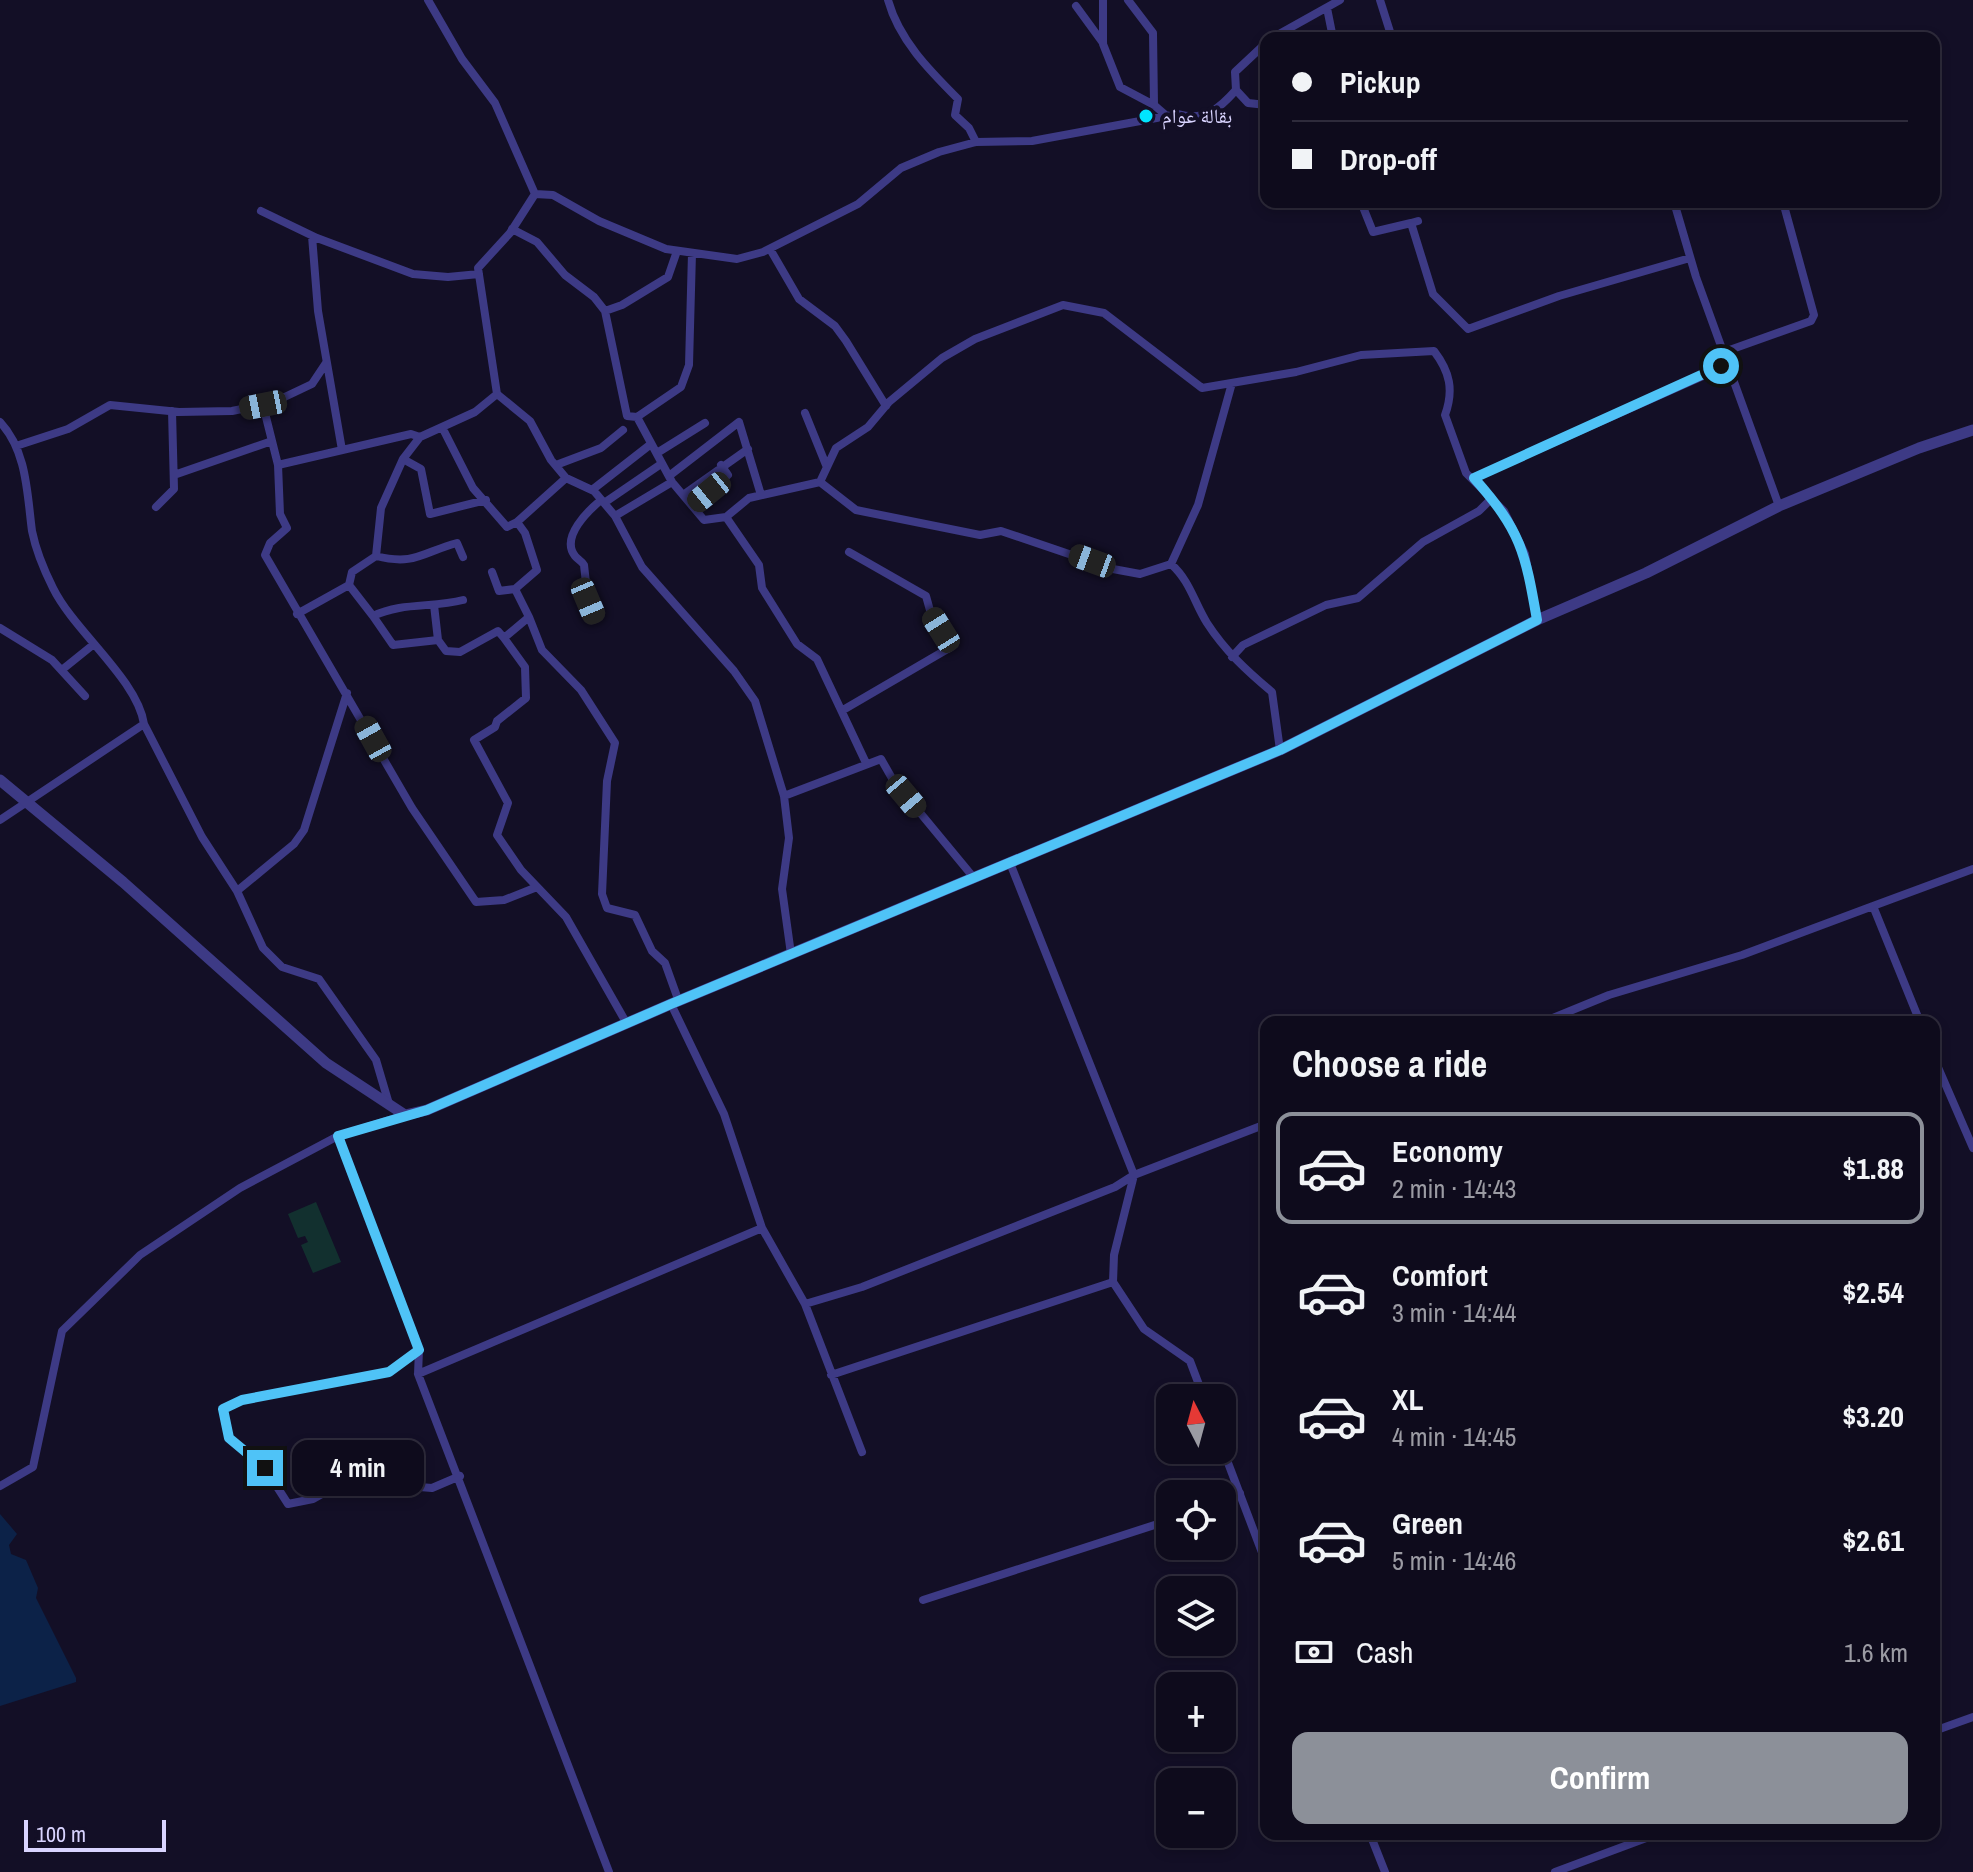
<!DOCTYPE html>
<html lang="en">
<head>
<meta charset="utf-8">
<style>
	:root { --surface:#0e0b1c; --page:#1c1929; --text:#f1f3f6; --muted:#9b9ba3; --line:#2e2b3b; --accent:#8c9099 }
	body { margin:0; font-family:"Archivo Narrow","Noto Naskh Arabic",sans-serif; background:var(--page); color:var(--text); height:100vh; display:flex; flex-direction:column; font-size:30px; white-space:nowrap }
	* { box-sizing:border-box; margin:0 }
	p { font-size:26px; color:var(--muted) }
	.icon { flex:none; width:44px; height:44px; fill:none; stroke:currentColor; stroke-width:2; stroke-linecap:round; stroke-linejoin:round }
	.map { position:relative; flex:1; overflow:hidden }
	.details { position:absolute; left:1260px; top:1016px; width:680px; height:824px; display:flex; flex-direction:column; background:var(--surface); border-radius:16px; box-shadow:0 4px 12px #0003,0 0 0 2px var(--line) }
	.details>* { flex:none }
	.hud { position:absolute; left:1260px; top:32px; width:680px; height:176px; border-radius:16px; box-shadow:0 4px 12px #0003,0 0 0 2px var(--line); display:grid; align-content:center; height:176px; padding:0 32px; background:var(--surface) }
	.needle { width:52px; rotate:354deg }
	.tools { position:absolute; left:1156px; top:1384px; display:grid; gap:16px }
	.tools a { display:grid; place-items:center; width:80px; height:80px; border-radius:16px; background:var(--surface); box-shadow:0 4px 12px #0003,0 0 0 2px var(--line); font-size:40px }
	.scale { position:absolute; left:24px; bottom:20px; width:142px; box-sizing:border-box; padding-left:8px; border:4px solid #d9d4ff; border-top:0; font-size:22px; line-height:28px; white-space:nowrap; color:#d9d4ff; -webkit-text-stroke:6px #130f26; paint-order:stroke }
	.end { position:absolute; width:36px; height:36px; margin:-18px; border:10px solid #4fc3f7; background:#111; box-shadow:0 0 0 4px #111 }
	.from { border-radius:50% }
	.bubble { position:absolute; height:56px; border-radius:16px; background:var(--surface); box-shadow:0 4px 12px #0003,0 0 0 2px var(--line); font-size:26px; font-weight:700; line-height:56px; text-align:center }
	.car { position:absolute; width:24px; height:48px; margin:-24px -12px; border-radius:10px; box-shadow:0 0 6px 2px #0007; background:linear-gradient(#222 24%,#8ab4d8 0 40%,#222 0 76%,#8ab4d8 0 86%,#222 0) }
	.hud b { display:flex; align-items:center; gap:28px; height:76px; font-size:30px }
	.hud b+b { border-top:2px solid var(--line) }
	.hud i { width:20px; height:20px; background:var(--text) }
	ul { padding:0; list-style:none }
	li { display:flex; align-items:center; gap:24px; height:112px; margin:0 16px 12px; padding:0 16px; border:4px solid transparent; border-radius:16px }
	li div { flex:1 }
	li b { display:block; font-size:30px }
	li em { font-style:normal; font-weight:700 }
	li.active { border-color:var(--accent) }
	li>.icon { width:72px; height:72px; stroke-width:1.5 }
	h2 { padding:0 32px; font-size:36px; line-height:96px }
	.pay { display:flex; align-items:center; gap:20px; height:88px; padding:0 32px; font-size:30px }
	.pay p { margin-inline-start:auto }
	.button { display:flex; gap:16px; margin-top:auto; padding:16px 32px }
	.button a { flex:1; height:92px; border-radius:16px; background:var(--accent); color:#fff; font-size:32px; font-weight:700; line-height:92px; text-align:center }
	.map>svg:first-child { display:block }
</style>
</head>
<body>
<div class="map">
<svg width="1973" height="1872" viewBox="0 0 1973 1872">
	<rect width="100%" height="100%" fill="#130f26"/>
	<path fill="#12302f" d="M316,1202L341,1262L313,1273L301,1245L308,1242L305,1236L298,1238L288,1214Z"/>
	<path fill="#0c2248" d="M0,1514L17,1534L9,1545L11,1554L26,1560L38,1588L36,1598L76,1678V1682L0,1706Z"/>
	<g fill="none" stroke-linecap="round" stroke-linejoin="round">
		<path stroke="#3d3a85" stroke-width="8" d="M428,0L462,59L495,103L535,194L553,195L599,221L666,249L737,259L763,252L858,204L901,168L939,152L976,142L1032,141L1178,114C1205,122 1220,108 1236,90L1248,103L1266,105
			M888,0C899,40 929,70 958,99L955,115L969,128L976,142
			M1103,0V44L1120,87L1154,105L1169,118
			M1128,0L1153,33L1154,105
			M1380,0L1392,38
			M1076,6L1103,43
			M1327,8L1333,38
			M1272,38L1340,0
			M1236,90L1235,72L1266,43
			M535,194L510,233L478,268L497,394L530,421L551,460L566,478L594,491L615,516L642,567L734,671L755,701L784,796
			M1361,202L1373,232L1411,223
			M1674,202L1696,277L1779,506
			M261,211L317,238L413,274L448,277L479,274
			M1418,221L1411,223L1433,294L1468,329L1559,296L1690,258
			M512,229L537,242L565,275L594,297L605,311L627,416L637,417
			M312,236L318,311L342,450
			M770,249L799,299L835,326L846,341L886,406
			M692,253L689,365L681,387L637,417L672,482L704,520L726,517L759,565L762,588L797,644L817,659L866,763
			M605,311L622,305L668,277L677,251
			M263,405L278,465L280,514L287,528L270,543L265,555L412,808L476,902L504,900L537,887
			M805,413L826,465
			M0,422C27,451 27,493 32,531C36,551 44,570 53,588C74,631 137,679 144,724L202,837L237,891L263,948L282,967L319,979L376,1060L389,1104
			M443,429L473,488L507,527L517,522
			M16,446L68,429L110,405L179,412L232,411L272,403L312,384L326,363
			M657,453L705,423
			M403,459L421,469L430,514L486,500
			M278,465L411,434L420,437
			M556,465L601,448L623,430
			M174,475L272,441
			M669,476L739,422L761,495
			M566,478L517,522L525,533L537,570L515,589L529,617L504,638L525,667L526,698L497,721L495,727L474,740L508,803L497,835L521,870L566,917L627,1024
			M1474,478L1714,371L1721,366L1724,352L1811,321L1814,315L1783,202
			M820,482L856,510L980,535L1001,531L1113,569L1140,574L1171,564L1198,505L1232,383
			M592,490L651,444
			M683,495L748,449
			M604,503L661,464
			M692,506L728,475L721,465
			M156,507L174,489L172,411
			M615,516L672,482
			M726,517L749,498L820,482L836,448L868,427L889,402L942,358L975,339L1063,305L1104,313L1202,388L1296,372L1361,355L1434,351C1450,372 1454,390 1445,415L1466,473L1504,511L1525,554L1537,620
			M376,556L381,508L403,459L420,437L475,412L497,394
			M1171,564C1190,581 1194,602 1207,623C1225,651 1248,672 1272,692L1280,750
			M492,572L499,591L515,589
			M349,585L352,572L376,556C415,566 423,552 457,543L463,557
			M297,614L349,585L373,616C402,602 433,608 463,600
			M373,616L393,645L438,640L434,605
			M529,617L542,650L581,690L615,743L607,781L602,894L607,908L635,915L652,951L665,963L679,1002
			M595,617L588,601L584,565C582,561 577,559 575,556C560,537 589,510 601,500
			M0,628L52,660L85,696
			M438,640L446,651L460,652L498,631L504,638
			M1232,657L1243,645L1326,605L1358,598L1423,542L1479,511L1492,498
			M63,669L94,644
			M843,710L951,647L931,614L926,596L849,552
			M0,820L144,724
			M1010,863L1134,1175L1114,1255L1113,1282L1144,1329L1190,1361L1204,1398
			M237,891L294,844L304,830L347,693
			M791,954L782,889L789,838L784,796L881,759L893,780L974,878
			M671,1004L724,1114L762,1228L805,1304L862,1452
			M1543,1022L1609,995L1742,955L1873,906
			M1920,1022L1873,906L1973,869
			M1934,1058L1973,1148
			M338,1136L419,1350L418,1374L609,1872
			M805,1304L862,1287L1115,1187L1134,1175L1266,1124
			M419,1350L389,1372L242,1400L223,1409L229,1438L265,1468L288,1504L313,1499L345,1481L432,1488L460,1476
			M418,1374L762,1228
			M831,1375L1113,1282
			M1222,1447L1266,1563
			M0,1486L33,1467L62,1331L140,1255L240,1188L338,1136L405,1115
			M1222,1502L1240,1493
			M923,1600L1170,1520
			M1934,1731L1973,1717
			M1370,1834L1385,1872
			M1555,1872L1657,1834"/>
		<path stroke="#3d3a85" stroke-width="11" d="M0,780L123,882L326,1063L405,1115L427,1110L671,1004L1280,750L1537,620L1646,573L1779,506L1919,448L1973,430"/>
	</g>
	<g fill="none" stroke-linecap="round" stroke-linejoin="round">
		<path stroke="#4fc3f7" stroke-width="10" d="M265,1468L229,1438L223,1409L242,1400L389,1372L419,1350L338,1136L427,1110L671,1004L1280,750L1537,620C1525,551 1521,531 1474,478L1721,366"/>
	</g>
	<circle fill="#00e5ff" stroke="#130f26" stroke-width="3" cx="1146" cy="116" r="8"/>
	<g text-anchor="middle" stroke-width="8" stroke-linejoin="round" paint-order="stroke">
		<g font-size="20" fill="#d9d4ff" stroke="#130f26" text-anchor="start">
			<text x="1162" y="123">بقالة عوام</text>
		</g>
	</g>
</svg>
<div class="tools">
<a><svg class="needle" viewBox="-14 -14 28 28"><path d="M0-13l5 13h-10z" fill="#e53935"/><path d="M0 13l5-13h-10z" fill="#9b9ba3"/></svg></a>
<a><svg class="icon" aria-label="locate" viewBox="0 0 24 24"><circle cx="12" cy="12" r="6"/><path d="M12 2v4M12 18v4M2 12h4M18 12h4"/></svg></a>
<a><svg class="icon" aria-label="layers" viewBox="0 0 24 24"><path d="M12 4l9 5-9 5-9-5zM3 14l9 5 9-5"/></svg></a>
<a>+</a>
<a>−</a>
</div>
<div class="scale">100 m</div>
<i class="end from" style="left:1721px;top:366px"></i>
<i class="end" style="left:265px;top:1468px"></i>
<div class="bubble" style="left:292px;top:1440px;width:132px">4 min</div>
<i class="car" style="left:263px;top:405px;rotate:259deg"></i>
<i class="car" style="left:709px;top:492px;rotate:231deg"></i>
<i class="car" style="left:1092px;top:561px;rotate:290deg"></i>
<i class="car" style="left:588px;top:601px;rotate:157deg"></i>
<i class="car" style="left:941px;top:630px;rotate:328deg"></i>
<i class="car" style="left:373px;top:739px;rotate:331deg"></i>
<i class="car" style="left:906px;top:796px;rotate:140deg"></i>
<div class="hud">
<b><i class="from"></i>Pickup</b>
<b><i></i>Drop-off</b>
</div>
<section class="details">
<h2>Choose a ride</h2>
<ul>
<li class="active"><svg class="icon" aria-label="car" viewBox="0 0 24 24"><path d="M5 17H2v-5l4-1 3-4h7l3 4 3 1v5h-3M9 17h6M6 11h13"/><circle cx="7" cy="17" r="2"/><circle cx="17" cy="17" r="2"/></svg><div><b>Economy</b><p>2 min · 14:43</p></div><em>$1.88</em></li>
<li><svg class="icon" aria-label="car" viewBox="0 0 24 24"><path d="M5 17H2v-5l4-1 3-4h7l3 4 3 1v5h-3M9 17h6M6 11h13"/><circle cx="7" cy="17" r="2"/><circle cx="17" cy="17" r="2"/></svg><div><b>Comfort</b><p>3 min · 14:44</p></div><em>$2.54</em></li>
<li><svg class="icon" aria-label="car" viewBox="0 0 24 24"><path d="M5 17H2v-5l4-1 3-4h7l3 4 3 1v5h-3M9 17h6M6 11h13"/><circle cx="7" cy="17" r="2"/><circle cx="17" cy="17" r="2"/></svg><div><b>XL</b><p>4 min · 14:45</p></div><em>$3.20</em></li>
<li><svg class="icon" aria-label="car" viewBox="0 0 24 24"><path d="M5 17H2v-5l4-1 3-4h7l3 4 3 1v5h-3M9 17h6M6 11h13"/><circle cx="7" cy="17" r="2"/><circle cx="17" cy="17" r="2"/></svg><div><b>Green</b><p>5 min · 14:46</p></div><em>$2.61</em></li>
</ul>
<div class="pay"><svg class="icon" aria-label="cash" viewBox="0 0 24 24"><path d="M3 7h18v10H3z"/><circle cx="12" cy="12" r="2"/></svg>Cash<p>1.6 km</p></div>
<div class="button"><a>Confirm</a></div>
</section>
</div>
</body>
</html>
